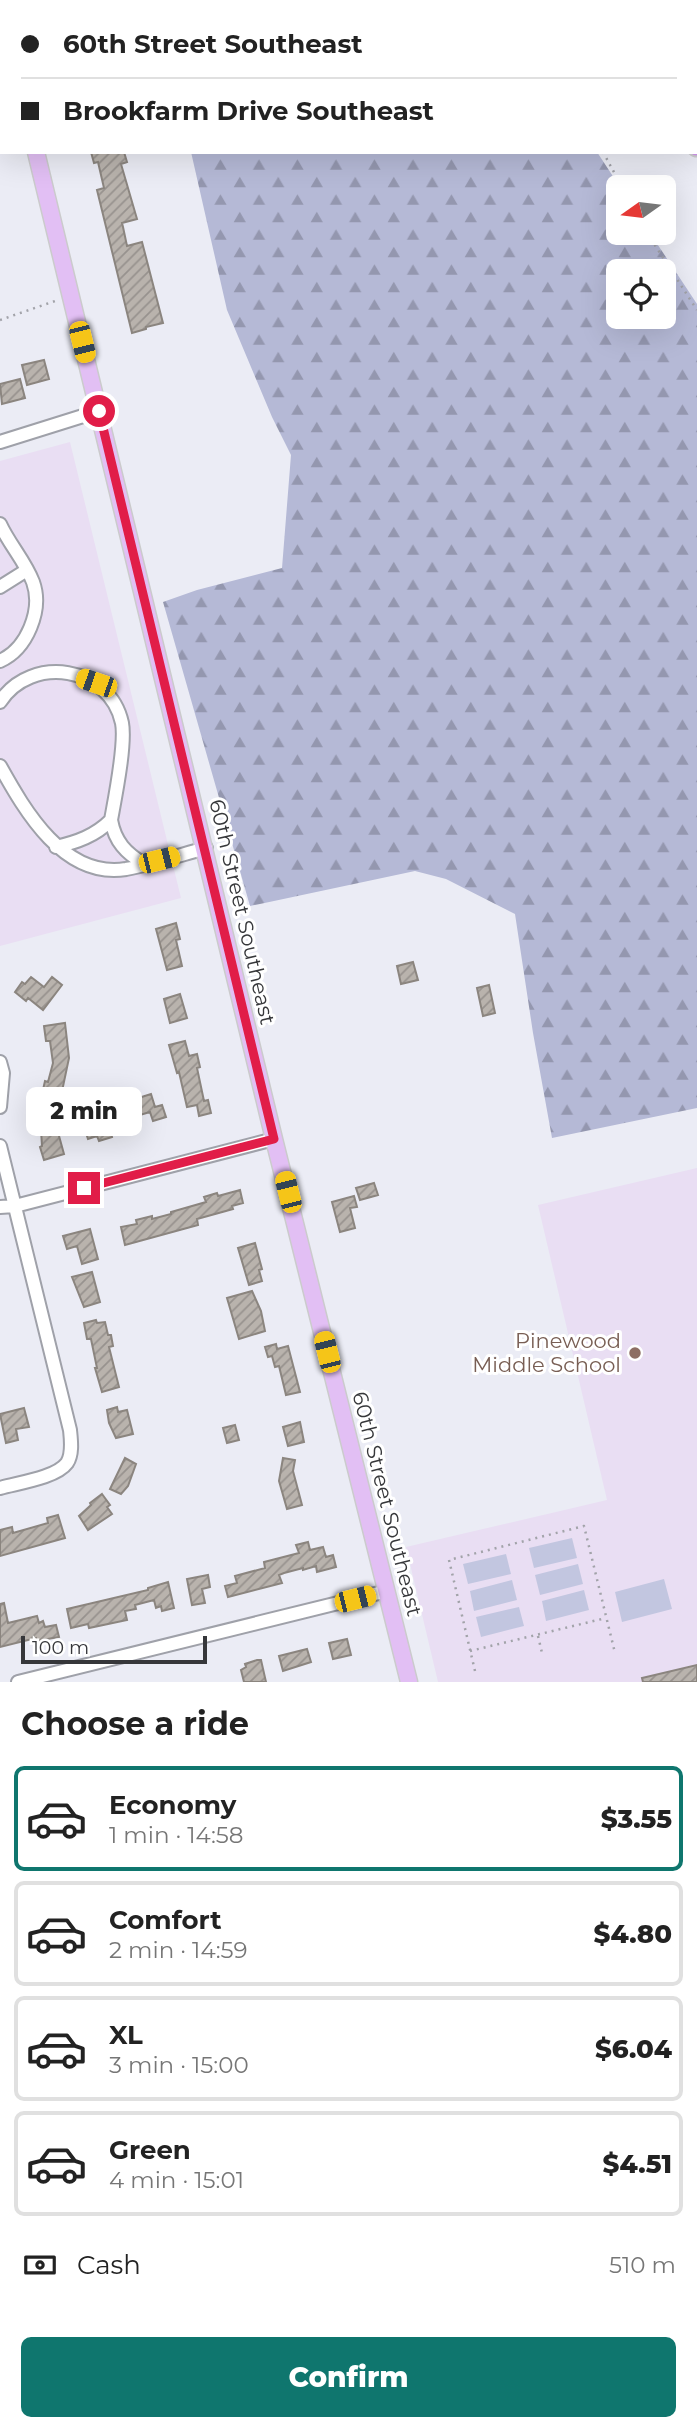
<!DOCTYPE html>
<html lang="en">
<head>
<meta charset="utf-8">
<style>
	:root { --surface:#fff; --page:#f2f2f2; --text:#222; --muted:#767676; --line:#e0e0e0; --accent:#0f766e }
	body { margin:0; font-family:Montserrat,sans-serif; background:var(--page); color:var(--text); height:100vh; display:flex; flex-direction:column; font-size:26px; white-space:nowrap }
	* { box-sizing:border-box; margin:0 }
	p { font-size:23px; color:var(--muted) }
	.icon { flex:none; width:38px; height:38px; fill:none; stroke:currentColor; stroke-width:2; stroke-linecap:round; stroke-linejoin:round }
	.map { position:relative; height:1682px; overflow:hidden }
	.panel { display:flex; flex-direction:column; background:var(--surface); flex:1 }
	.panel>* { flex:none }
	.hud { position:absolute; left:0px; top:0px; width:698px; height:154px; box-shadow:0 7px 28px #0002; display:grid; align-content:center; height:154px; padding:0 21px; background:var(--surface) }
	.needle { width:46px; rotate:256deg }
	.fabs { position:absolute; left:606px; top:175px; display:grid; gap:14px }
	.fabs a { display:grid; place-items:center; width:70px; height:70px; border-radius:10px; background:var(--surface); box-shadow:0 7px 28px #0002; font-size:35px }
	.scale { position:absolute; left:21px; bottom:18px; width:186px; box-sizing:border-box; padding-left:7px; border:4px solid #36373a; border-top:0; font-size:19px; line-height:24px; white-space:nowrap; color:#36373a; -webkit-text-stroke:5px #fff; paint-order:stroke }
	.end { position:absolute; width:32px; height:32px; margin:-16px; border:9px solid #e11d48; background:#fff; box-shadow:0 0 0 4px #fff }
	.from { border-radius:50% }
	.bubble { position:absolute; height:49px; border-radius:10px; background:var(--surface); box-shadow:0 7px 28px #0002; font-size:23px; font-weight:800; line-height:49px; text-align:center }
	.car { position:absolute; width:21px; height:42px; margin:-21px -10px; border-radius:9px; box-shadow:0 0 5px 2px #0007; background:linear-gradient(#f5c518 24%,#345 0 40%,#f5c518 0 76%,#345 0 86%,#f5c518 0) }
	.hud b { display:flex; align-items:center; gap:24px; height:66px; font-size:26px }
	.hud b+b { border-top:2px solid var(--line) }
	.hud i { width:18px; height:18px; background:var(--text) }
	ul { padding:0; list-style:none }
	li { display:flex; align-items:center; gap:21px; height:105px; margin:0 14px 10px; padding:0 7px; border:4px solid var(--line); border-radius:10px }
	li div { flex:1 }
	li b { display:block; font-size:26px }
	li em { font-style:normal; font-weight:800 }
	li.selected { border-color:var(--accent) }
	li>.icon { width:63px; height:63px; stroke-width:1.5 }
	h2 { padding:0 21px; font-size:32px; line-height:84px }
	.pay { display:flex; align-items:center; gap:18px; height:77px; padding:0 21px; font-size:26px }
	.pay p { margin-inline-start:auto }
	.cta { display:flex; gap:14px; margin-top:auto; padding:14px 21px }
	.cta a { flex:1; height:80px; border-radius:10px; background:var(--accent); color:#fff; font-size:28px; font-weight:800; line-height:80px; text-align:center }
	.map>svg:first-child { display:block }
</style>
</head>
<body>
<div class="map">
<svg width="697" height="1682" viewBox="0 0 697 1682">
	<defs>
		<pattern id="forest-firs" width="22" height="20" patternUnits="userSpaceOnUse" patternTransform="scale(1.75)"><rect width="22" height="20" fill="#b5b9d6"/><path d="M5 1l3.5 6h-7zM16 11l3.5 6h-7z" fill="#9497af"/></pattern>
		<pattern id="building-hatch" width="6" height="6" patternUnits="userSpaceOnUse" patternTransform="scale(1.75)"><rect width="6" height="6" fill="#b9b3ad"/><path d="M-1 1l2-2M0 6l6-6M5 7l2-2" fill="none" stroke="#97928e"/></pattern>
	</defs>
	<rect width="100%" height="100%" fill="#ebecf5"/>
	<path fill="#e9def3" d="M70,442L181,898L0,946V461Z
		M697,1168V1682H438L406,1547L607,1500L538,1205Z"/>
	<path fill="url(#forest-firs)" fill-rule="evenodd" d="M156,0H497L498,2H156Z
		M191,152H597L620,187H618V233H650L697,304V1108L552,1138L533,1033L515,914L446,879L415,871L250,906L163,602L197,590L282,568L291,455L272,417L227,310ZM618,271H663V317H618Z"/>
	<path fill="#c2c6e0" d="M572,1538L577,1558L534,1568L529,1548Z
		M506,1554L511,1574L468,1584L463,1564Z
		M578,1564L583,1584L540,1595L535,1575Z
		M664,1579L672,1609L622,1622L615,1592Z
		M512,1580L517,1600L474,1611L470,1591Z
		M584,1590L589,1610L546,1621L542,1601Z
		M519,1607L524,1626L481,1637L476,1617Z"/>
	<path fill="url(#building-hatch)" stroke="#8b857f" stroke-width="2" d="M91,152H124L127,162L121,164L137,219L122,223L123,227L127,246L142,242L163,323L146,327V329L132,333L97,190L104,188L98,162L94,163Z
		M44,360L49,379L27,385L22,365Z
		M20,379L25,398L2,404L0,384Z
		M176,923L180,939L176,940L182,966L167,970L156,929Z
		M413,962L418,980L401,984L397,966Z
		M31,977L44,987L52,977L62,985L43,1010L28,998L26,1001L15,992L22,982L25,984Z
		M489,985L495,1013L483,1016L477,988Z
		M180,994L187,1018L170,1023L164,999Z
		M65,1023L69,1058L61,1096L55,1094L54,1097L42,1094L45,1081L48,1082L53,1063L50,1041H46L44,1026Z
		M185,1041L189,1056L197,1054L200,1067L197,1068L204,1101L208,1100L211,1113L199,1116L197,1105L187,1107L179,1072L177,1073L169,1045Z
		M151,1094L155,1107L162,1105L166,1117L153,1121L150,1112L133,1117L129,1101Z
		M117,1117L121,1130L111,1133L112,1137L99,1141L97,1136L88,1139L83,1124Z
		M56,1125L64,1154L44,1160L40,1147L42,1146L41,1130Z
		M374,1183L378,1195L360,1200L356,1188Z
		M240,1190L243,1203L232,1206L233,1209L197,1219L198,1225L125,1245L121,1227L137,1224L136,1220L152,1216V1219L171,1214V1212L206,1202L204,1197L217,1193L218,1196Z
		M354,1196L357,1207L350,1208L355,1228L340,1232L332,1202Z
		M90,1229L98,1259L82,1264L77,1246L67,1249L63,1236Z
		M255,1243L262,1269L259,1270L262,1281L249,1285L238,1248Z
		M92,1272L100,1302L84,1307L72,1277Z
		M252,1291L261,1311L265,1331L239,1339L227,1298Z
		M96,1320L97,1323L105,1322L108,1335H111L113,1346L109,1347L119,1387L102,1392L95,1368H97L91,1339H87L84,1323Z
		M276,1344L277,1349L288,1346L300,1392L286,1395L279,1366L275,1367L272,1356L268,1357L265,1347Z
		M117,1407L118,1412L127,1410L133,1434L116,1438L109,1423L107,1410Z
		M24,1408L29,1427L16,1429L18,1440L6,1443L0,1414Z
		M300,1422L304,1442L288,1446L283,1427Z
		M235,1425L239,1440L227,1443L223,1428Z
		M125,1458L136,1464L128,1486L121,1494L110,1489Z
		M283,1458L295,1460L293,1471L302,1505L287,1509L279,1481Z
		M102,1494L110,1505L107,1507L112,1514L88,1530L79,1516L91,1505L90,1503Z
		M58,1515L65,1538L0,1556V1530L12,1527L13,1533L48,1523L47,1518Z
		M308,1542L310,1550L323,1547L326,1557L333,1555L336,1567L317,1572L316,1566L303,1570V1568L284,1573L279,1575L282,1583L228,1597L225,1586L237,1583L235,1576L265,1568L264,1562L299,1553L296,1545Z
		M208,1575L210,1587L202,1589L205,1603L192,1605L187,1579Z
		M168,1582L174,1608L162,1611L161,1606L156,1608L154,1600L135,1605L136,1609L125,1611L127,1620L89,1628L88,1624L71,1628L67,1609L148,1590V1588Z
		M4,1603L8,1623L37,1616L39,1623L43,1621L45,1627L56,1625L59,1637L36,1641V1638L0,1647V1604Z
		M347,1639L351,1655L333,1659L329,1643Z
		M307,1649L311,1662L283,1671L279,1656Z
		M257,1660H261L266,1682H244L241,1670L246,1667L245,1664Z
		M697,1665V1682H643L642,1678Z"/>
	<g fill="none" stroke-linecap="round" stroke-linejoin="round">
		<defs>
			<path id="minor" d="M0,442L99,411
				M0,524C9,544 25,561 33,582C43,610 27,649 0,661
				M0,587L27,570
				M0,702C31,654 110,666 122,723C126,744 115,798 111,820C115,842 126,853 144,864
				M0,766C25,811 64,879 126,869C153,864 180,855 206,848
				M56,847C77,842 95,836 111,820
				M0,1062L3,1073L0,1107
				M0,1146L70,1430C71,1440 73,1454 67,1463C56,1478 17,1483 0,1488
				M0,1207L15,1206L274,1139
				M18,1682L387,1591"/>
			<path id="major" d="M0,2L2,10
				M36,152L274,1139L409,1682"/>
			<path id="highway" d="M617,0L618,2
				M684,0L685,2
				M696,24L697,25
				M696,145L697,146"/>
		</defs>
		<use href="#minor" stroke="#9fa1a9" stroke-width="16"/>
		<use href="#major" stroke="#cbcbcc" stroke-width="19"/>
		<use href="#highway" stroke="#cbcbcc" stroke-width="23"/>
		<path stroke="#a2a3a9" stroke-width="2.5" stroke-dasharray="2 5" stroke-linecap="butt" d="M517,0L518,2
			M603,152L622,187
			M647,233L697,310
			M0,320L58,300
			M538,1636L542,1653
			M470,1651L606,1618
			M475,1671L449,1560L584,1526L615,1653"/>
		<use href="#minor" stroke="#fff" stroke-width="12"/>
		<use href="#major" stroke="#e2bff4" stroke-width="16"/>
		<use href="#highway" stroke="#cf94ec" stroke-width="19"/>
	</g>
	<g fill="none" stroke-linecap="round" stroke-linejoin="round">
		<path stroke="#e11d48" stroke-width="9" d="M84,1188L274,1139L99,411"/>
	</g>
	<circle fill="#8d6e63" stroke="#fff" stroke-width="2.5" cx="635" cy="1353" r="7"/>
	<g text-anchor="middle" stroke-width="6" stroke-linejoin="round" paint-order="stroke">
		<g font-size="21" fill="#36373a" stroke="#fff">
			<text transform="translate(242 912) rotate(77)" y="7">60th Street Southeast</text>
			<text transform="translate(387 1504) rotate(76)" y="7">60th Street Southeast</text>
		</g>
		<g font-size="21" fill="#785e54" stroke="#fff" text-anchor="end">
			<text x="621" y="1348">Pinewood<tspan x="621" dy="24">Middle School</tspan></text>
		</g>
	</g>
</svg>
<div class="fabs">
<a><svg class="needle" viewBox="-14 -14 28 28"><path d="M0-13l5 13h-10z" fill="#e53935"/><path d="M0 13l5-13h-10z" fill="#767676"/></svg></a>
<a><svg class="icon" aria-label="locate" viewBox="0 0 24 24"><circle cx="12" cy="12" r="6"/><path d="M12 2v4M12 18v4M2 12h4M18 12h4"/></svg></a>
</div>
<div class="scale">100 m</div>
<i class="end from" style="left:99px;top:411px"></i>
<i class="end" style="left:84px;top:1188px"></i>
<div class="bubble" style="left:26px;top:1087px;width:116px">2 min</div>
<i class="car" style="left:82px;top:342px;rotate:166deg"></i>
<i class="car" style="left:96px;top:683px;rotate:289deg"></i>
<i class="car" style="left:159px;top:860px;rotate:76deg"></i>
<i class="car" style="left:288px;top:1192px;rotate:346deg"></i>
<i class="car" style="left:327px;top:1352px;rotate:346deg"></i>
<i class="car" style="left:355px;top:1599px;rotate:76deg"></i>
<div class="hud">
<b><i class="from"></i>60th Street Southeast</b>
<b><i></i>Brookfarm Drive Southeast</b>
</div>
</div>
<section class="panel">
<h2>Choose a ride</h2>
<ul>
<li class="selected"><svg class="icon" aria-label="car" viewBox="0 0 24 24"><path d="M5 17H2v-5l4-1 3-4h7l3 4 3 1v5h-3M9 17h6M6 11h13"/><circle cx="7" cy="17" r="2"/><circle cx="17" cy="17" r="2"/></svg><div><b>Economy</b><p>1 min · 14:58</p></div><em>$3.55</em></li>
<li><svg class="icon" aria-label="car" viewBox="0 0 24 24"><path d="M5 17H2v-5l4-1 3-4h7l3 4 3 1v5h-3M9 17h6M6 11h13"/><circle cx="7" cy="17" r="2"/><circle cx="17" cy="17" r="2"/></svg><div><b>Comfort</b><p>2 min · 14:59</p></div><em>$4.80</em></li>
<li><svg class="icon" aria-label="car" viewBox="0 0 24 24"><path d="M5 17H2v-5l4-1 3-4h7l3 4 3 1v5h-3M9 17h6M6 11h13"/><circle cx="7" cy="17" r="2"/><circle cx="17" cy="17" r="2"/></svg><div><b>XL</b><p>3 min · 15:00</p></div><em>$6.04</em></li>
<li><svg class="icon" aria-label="car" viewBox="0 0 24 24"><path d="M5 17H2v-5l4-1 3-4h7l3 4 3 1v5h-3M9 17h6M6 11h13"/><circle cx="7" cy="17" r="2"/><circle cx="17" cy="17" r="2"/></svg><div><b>Green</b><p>4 min · 15:01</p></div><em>$4.51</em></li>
</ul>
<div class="pay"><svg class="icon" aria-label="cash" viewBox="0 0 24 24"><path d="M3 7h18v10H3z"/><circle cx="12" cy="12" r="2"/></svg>Cash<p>510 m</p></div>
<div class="cta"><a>Confirm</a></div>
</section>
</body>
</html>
